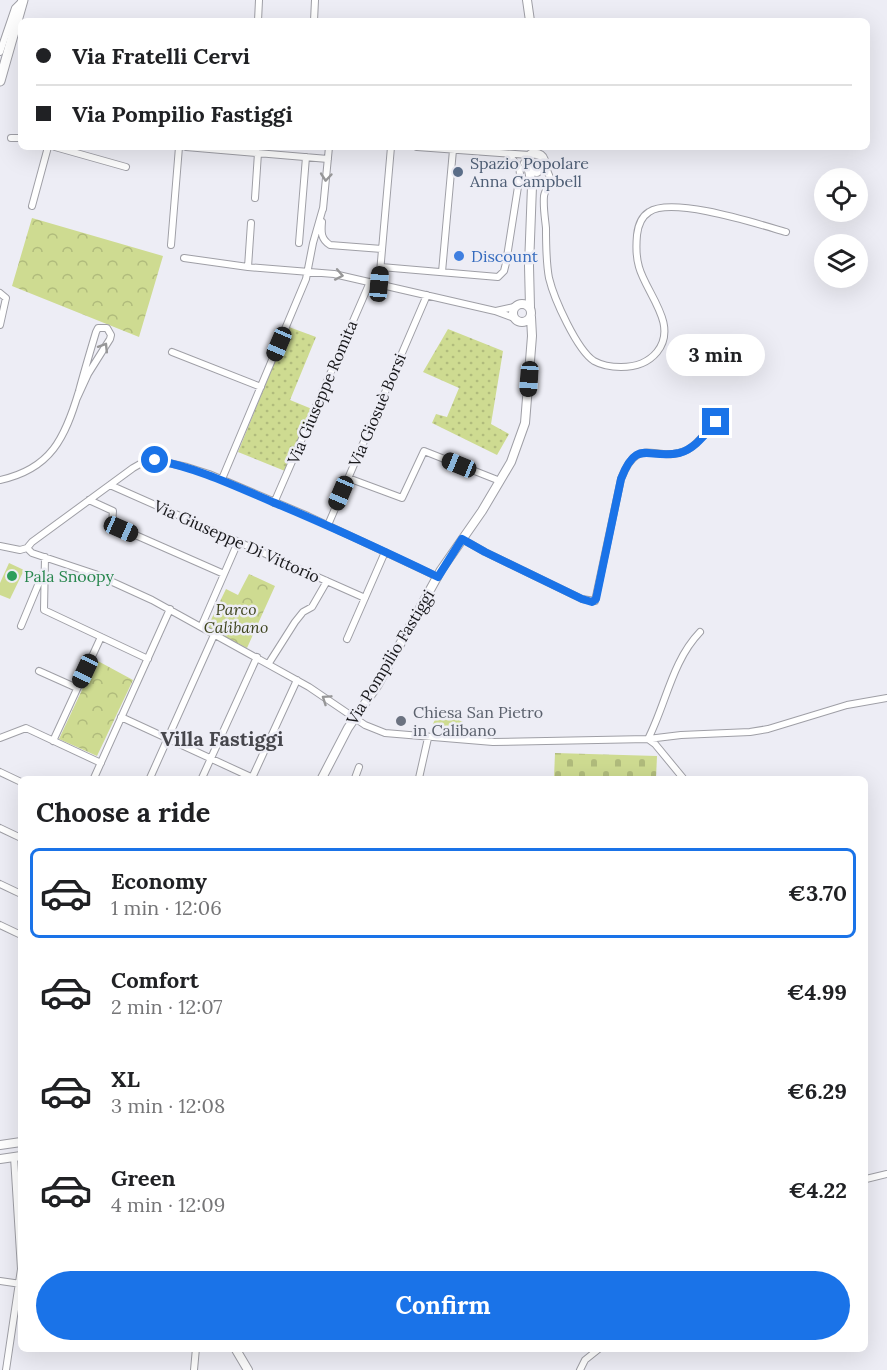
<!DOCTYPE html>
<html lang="en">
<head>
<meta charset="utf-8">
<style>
	:root { --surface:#fff; --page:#f6f6f6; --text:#202124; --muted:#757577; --line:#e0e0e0; --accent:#1a73e8 }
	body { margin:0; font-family:Lora,serif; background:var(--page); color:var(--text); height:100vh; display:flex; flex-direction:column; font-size:22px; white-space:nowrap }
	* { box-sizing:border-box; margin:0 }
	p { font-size:20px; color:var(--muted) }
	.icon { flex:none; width:33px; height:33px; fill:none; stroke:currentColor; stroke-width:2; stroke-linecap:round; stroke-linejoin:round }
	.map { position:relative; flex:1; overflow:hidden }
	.sheet { position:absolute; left:18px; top:776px; width:850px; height:576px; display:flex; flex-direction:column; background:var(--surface); border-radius:9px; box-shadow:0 6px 24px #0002 }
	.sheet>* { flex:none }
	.hud { position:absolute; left:18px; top:18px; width:852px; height:132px; border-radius:9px; box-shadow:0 6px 24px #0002; display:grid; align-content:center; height:132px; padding:0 18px; background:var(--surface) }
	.tools { position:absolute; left:814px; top:168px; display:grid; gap:12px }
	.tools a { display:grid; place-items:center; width:54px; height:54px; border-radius:50%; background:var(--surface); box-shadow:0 6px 24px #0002; font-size:30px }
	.end { position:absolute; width:27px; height:27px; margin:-14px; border:8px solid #1a73e8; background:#fff; box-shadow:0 0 0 3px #fff }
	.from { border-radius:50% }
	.bubble { position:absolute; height:42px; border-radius:21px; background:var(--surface); box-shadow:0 6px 24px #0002; font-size:20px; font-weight:800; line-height:42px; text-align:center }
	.car { position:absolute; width:18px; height:36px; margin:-18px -9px; border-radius:8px; box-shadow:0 0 4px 2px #0007; background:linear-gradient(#222 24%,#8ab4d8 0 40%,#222 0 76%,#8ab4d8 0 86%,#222 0) }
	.hud b { display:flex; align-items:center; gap:21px; height:57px; font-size:22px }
	.hud b+b { border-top:2px solid var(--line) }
	.hud i { width:15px; height:15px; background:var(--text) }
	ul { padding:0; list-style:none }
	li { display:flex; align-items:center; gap:18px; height:90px; margin:0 12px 9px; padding:0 6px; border:3px solid transparent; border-radius:9px }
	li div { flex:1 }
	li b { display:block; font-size:22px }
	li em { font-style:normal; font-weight:800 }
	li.current { border-color:var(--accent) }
	li>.icon { width:54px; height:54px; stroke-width:1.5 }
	h2 { padding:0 18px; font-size:27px; line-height:72px }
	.cta { display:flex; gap:12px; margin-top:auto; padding:12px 18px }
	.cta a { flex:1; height:69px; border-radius:36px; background:var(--accent); color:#fff; font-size:24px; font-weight:800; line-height:69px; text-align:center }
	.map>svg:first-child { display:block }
</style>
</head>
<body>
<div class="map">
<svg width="887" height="1370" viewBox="0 0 887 1370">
	<defs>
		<pattern id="grass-dots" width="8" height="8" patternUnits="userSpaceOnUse" patternTransform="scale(1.5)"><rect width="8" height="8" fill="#cedb91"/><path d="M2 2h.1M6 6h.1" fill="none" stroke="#b0bb7c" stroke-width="1.8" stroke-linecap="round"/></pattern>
		<pattern id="cemetery-stones" width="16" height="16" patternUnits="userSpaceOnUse" patternTransform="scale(1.5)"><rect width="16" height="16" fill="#cedb91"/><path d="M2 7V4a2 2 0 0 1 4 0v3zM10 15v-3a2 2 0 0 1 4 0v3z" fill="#b0bb7c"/></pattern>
		<pattern id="park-crowns" width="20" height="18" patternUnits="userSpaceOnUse" patternTransform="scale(1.5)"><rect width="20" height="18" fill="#cedb91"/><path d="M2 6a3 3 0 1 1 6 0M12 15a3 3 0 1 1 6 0" fill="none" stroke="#b0bb7c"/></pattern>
	</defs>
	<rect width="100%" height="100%" fill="#ededf5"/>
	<path fill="url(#grass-dots)" d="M289,327L316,337L290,400L312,409L285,471L238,452Z
		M448,329L503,351L491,424L509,434L497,455L432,423L436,414L447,417L459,388L423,372Z"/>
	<path fill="url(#cemetery-stones)" d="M555,753L657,756L656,778H554Z"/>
	<path fill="url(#park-crowns)" d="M32,218L163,256L139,337L12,286Z
		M249,574L275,586L247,648L207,628L226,589L238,595Z
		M96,660L133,680L97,756L59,739Z"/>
	<path fill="#cedb91" d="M9,563L24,570L10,599L0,595V583Z
		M439,710L463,722L457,735L433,724Z"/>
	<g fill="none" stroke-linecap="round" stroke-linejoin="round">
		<defs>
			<path id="street" d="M258,21L259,0
				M314,21L315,0
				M0,52L15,8L20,3
				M11,138H21
				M55,147L126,167
				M186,147L328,159
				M417,147L529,155
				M544,163L551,180C549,185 545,190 544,196C543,207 545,218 546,228C546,245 546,262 549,278C554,299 577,350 594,361C603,366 611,367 621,367C635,367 648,363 657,352C679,325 646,293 639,267C636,257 636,246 637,235C638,226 641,217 649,212C672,196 758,224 786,232
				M255,198L258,153
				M32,206L48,147
				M323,209L329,147
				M322,222C321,233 321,239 330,245L382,249
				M299,243L306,157
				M171,245L179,147
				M184,258L248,267L334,274L495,311L514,318
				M248,267L251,223
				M381,267L498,277L504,271L506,263L520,174L519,167L508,154
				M442,272L453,150
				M379,284L391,147
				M0,293L6,298L0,325
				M496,311L514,307
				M172,352L261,387
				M348,478L402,498L424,451L500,481
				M222,479L306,279L313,243L323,208
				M0,480C51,469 65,438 79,391C84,372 90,352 96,332L98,328H107L111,335L110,339L88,374L77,398
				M110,485L365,598
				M89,500L113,511L112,523L115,526L224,574
				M274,503L370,282
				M328,525L427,295
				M462,539L485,552L582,599L595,601L621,479C639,432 656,465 687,450C701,443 708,426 721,418
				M0,546L20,550L27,548L32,553L95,574L152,600L309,687L365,725L385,733L493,742L648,739L681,735L750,732L768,729L847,705L887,698
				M27,548L32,542L133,468L140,464L155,460L187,467L209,474L308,516L438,577
				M45,557L44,610L148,659
				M21,626L43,573
				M201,627L238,542
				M347,639L385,552
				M269,663L295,622L303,612L312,607L327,581
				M39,671L77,688
				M121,717L253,778
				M0,738L26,728L101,763
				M648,739C666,704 672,661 700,632
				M648,739L655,744L683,778
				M53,741L101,637
				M0,772L21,782
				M94,778L170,609
				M150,778L214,635
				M202,778L257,657
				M252,778L297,680
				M355,778L359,767
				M419,778L428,738
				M0,828L21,838
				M0,884L21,894
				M0,925L21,935
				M866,1179L887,1174
				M0,1281L21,1284
				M6,1370L21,1269L14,1157
				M194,1370L196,1348
				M580,1370L585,1360L600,1348"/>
			<path id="secondary" d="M527,0L530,21
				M529,170L537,172L543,167L544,160C542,154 537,153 531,154L525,163L529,170L532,186L529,266L530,307
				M513 313a9 9 0 1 1 18 0a9 9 0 1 1-18 0Z
				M322,778L348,728L377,686L441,570L482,511L511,462L525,423L532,336L531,317
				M0,1145L21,1142
				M0,1159L21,1156
				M235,1348L248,1370"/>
			<path id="primary" d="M0,81L23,0"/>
		</defs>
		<use href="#street" stroke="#9f9fa6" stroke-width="8"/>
		<use href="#secondary" stroke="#9f9fa6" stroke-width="10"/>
		<use href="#primary" stroke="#9f9fa6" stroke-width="11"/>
		<use href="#street" stroke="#fff" stroke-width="6"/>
		<use href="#secondary" stroke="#fff" stroke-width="8"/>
		<use href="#primary" stroke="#fff" stroke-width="9"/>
	</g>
	<defs><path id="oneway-chevron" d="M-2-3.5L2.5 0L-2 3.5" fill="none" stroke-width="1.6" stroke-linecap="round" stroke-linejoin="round" transform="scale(1.5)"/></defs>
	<g stroke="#979798">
		<use href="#oneway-chevron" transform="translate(326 177) rotate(95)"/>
		<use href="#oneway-chevron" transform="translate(339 275) rotate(11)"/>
		<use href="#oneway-chevron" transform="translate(104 347) rotate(-58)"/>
		<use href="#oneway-chevron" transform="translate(326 699) rotate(-146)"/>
	</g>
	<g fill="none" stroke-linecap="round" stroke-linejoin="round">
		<path stroke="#1a73e8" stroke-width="8" d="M155,460C198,468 235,486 275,503C330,526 384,551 438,577L462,539L485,552L582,599L592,602L596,599L621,479C637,437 648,460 679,453C695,449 706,433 716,422"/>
	</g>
	<circle fill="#5c6f8a" stroke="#ededf5" stroke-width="2" cx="458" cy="172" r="6"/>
	<circle fill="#3f7fe0" stroke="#ededf5" stroke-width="2" cx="459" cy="256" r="6"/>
	<circle fill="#2e9e5b" stroke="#ededf5" stroke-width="2" cx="12" cy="576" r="6"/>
	<circle fill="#6b7280" stroke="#ededf5" stroke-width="2" cx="401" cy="721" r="6"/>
	<g text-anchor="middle" stroke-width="5" stroke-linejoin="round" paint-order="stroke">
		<g font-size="16" fill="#4e5e75" stroke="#ededf5" text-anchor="start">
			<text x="470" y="169">Spazio Popolare<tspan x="470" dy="18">Anna Campbell</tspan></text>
		</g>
		<g font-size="16" fill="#366cbe" stroke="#ededf5" text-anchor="start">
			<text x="471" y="262">Discount</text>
		</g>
		<g font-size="16" fill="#18181b" stroke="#ededf5">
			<text transform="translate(322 392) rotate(-67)" y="6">Via Giuseppe Romita</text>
			<text transform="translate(377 410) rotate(-67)" y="6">Via Giosuè Borsi</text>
			<text transform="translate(237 541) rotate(24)" y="6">Via Giuseppe Di Vittorio</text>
			<text transform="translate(390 657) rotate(-59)" y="6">Via Pompilio Fastiggi</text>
		</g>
		<g font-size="16" fill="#27864d" stroke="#ededf5" text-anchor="start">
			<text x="24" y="582">Pala Snoopy</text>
		</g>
		<g font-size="16" font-style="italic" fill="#3e441d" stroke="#ededf5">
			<text x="236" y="615">Parco<tspan x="236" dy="18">Calibano</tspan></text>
		</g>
		<g font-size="16" fill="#5b616d" stroke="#ededf5" text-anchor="start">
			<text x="413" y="718">Chiesa San Pietro<tspan x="413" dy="18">in Calibano</tspan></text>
		</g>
		<g font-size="20" font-weight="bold" fill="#46464c" stroke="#ededf5">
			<text x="222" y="746">Villa Fastiggi</text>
		</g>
	</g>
</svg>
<div class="tools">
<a><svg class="icon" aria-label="locate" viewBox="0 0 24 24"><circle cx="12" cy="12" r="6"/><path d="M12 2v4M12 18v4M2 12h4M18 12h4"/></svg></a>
<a><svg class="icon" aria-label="layers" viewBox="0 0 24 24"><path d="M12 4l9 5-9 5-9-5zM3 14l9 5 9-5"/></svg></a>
</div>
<i class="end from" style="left:155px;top:460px"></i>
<i class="end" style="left:716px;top:422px"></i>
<div class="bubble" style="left:666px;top:334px;width:99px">3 min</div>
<i class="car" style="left:379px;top:284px;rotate:5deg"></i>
<i class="car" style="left:279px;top:344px;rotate:203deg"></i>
<i class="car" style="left:529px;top:379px;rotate:184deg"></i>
<i class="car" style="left:459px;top:465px;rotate:292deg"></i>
<i class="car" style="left:341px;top:493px;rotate:203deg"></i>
<i class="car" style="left:121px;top:529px;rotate:114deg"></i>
<i class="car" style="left:85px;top:671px;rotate:205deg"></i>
<div class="hud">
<b><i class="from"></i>Via Fratelli Cervi</b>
<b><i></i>Via Pompilio Fastiggi</b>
</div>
<section class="sheet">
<h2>Choose a ride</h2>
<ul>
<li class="current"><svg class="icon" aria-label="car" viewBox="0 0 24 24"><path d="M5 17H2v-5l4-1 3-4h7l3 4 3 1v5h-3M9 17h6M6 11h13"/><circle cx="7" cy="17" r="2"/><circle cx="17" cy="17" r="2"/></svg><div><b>Economy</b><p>1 min · 12:06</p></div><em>€3.70</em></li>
<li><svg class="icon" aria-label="car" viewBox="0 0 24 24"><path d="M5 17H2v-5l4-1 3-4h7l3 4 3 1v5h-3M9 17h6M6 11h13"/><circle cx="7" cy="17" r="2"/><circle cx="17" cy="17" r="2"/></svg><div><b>Comfort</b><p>2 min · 12:07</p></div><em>€4.99</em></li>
<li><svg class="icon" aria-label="car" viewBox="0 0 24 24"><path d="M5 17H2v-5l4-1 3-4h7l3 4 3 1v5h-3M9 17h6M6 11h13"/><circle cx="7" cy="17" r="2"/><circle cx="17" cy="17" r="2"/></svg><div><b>XL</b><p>3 min · 12:08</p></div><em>€6.29</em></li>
<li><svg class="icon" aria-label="car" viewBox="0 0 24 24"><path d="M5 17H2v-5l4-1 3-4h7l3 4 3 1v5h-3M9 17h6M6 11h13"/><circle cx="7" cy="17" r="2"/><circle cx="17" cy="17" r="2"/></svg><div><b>Green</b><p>4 min · 12:09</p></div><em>€4.22</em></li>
</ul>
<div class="cta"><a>Confirm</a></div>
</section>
</div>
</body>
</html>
